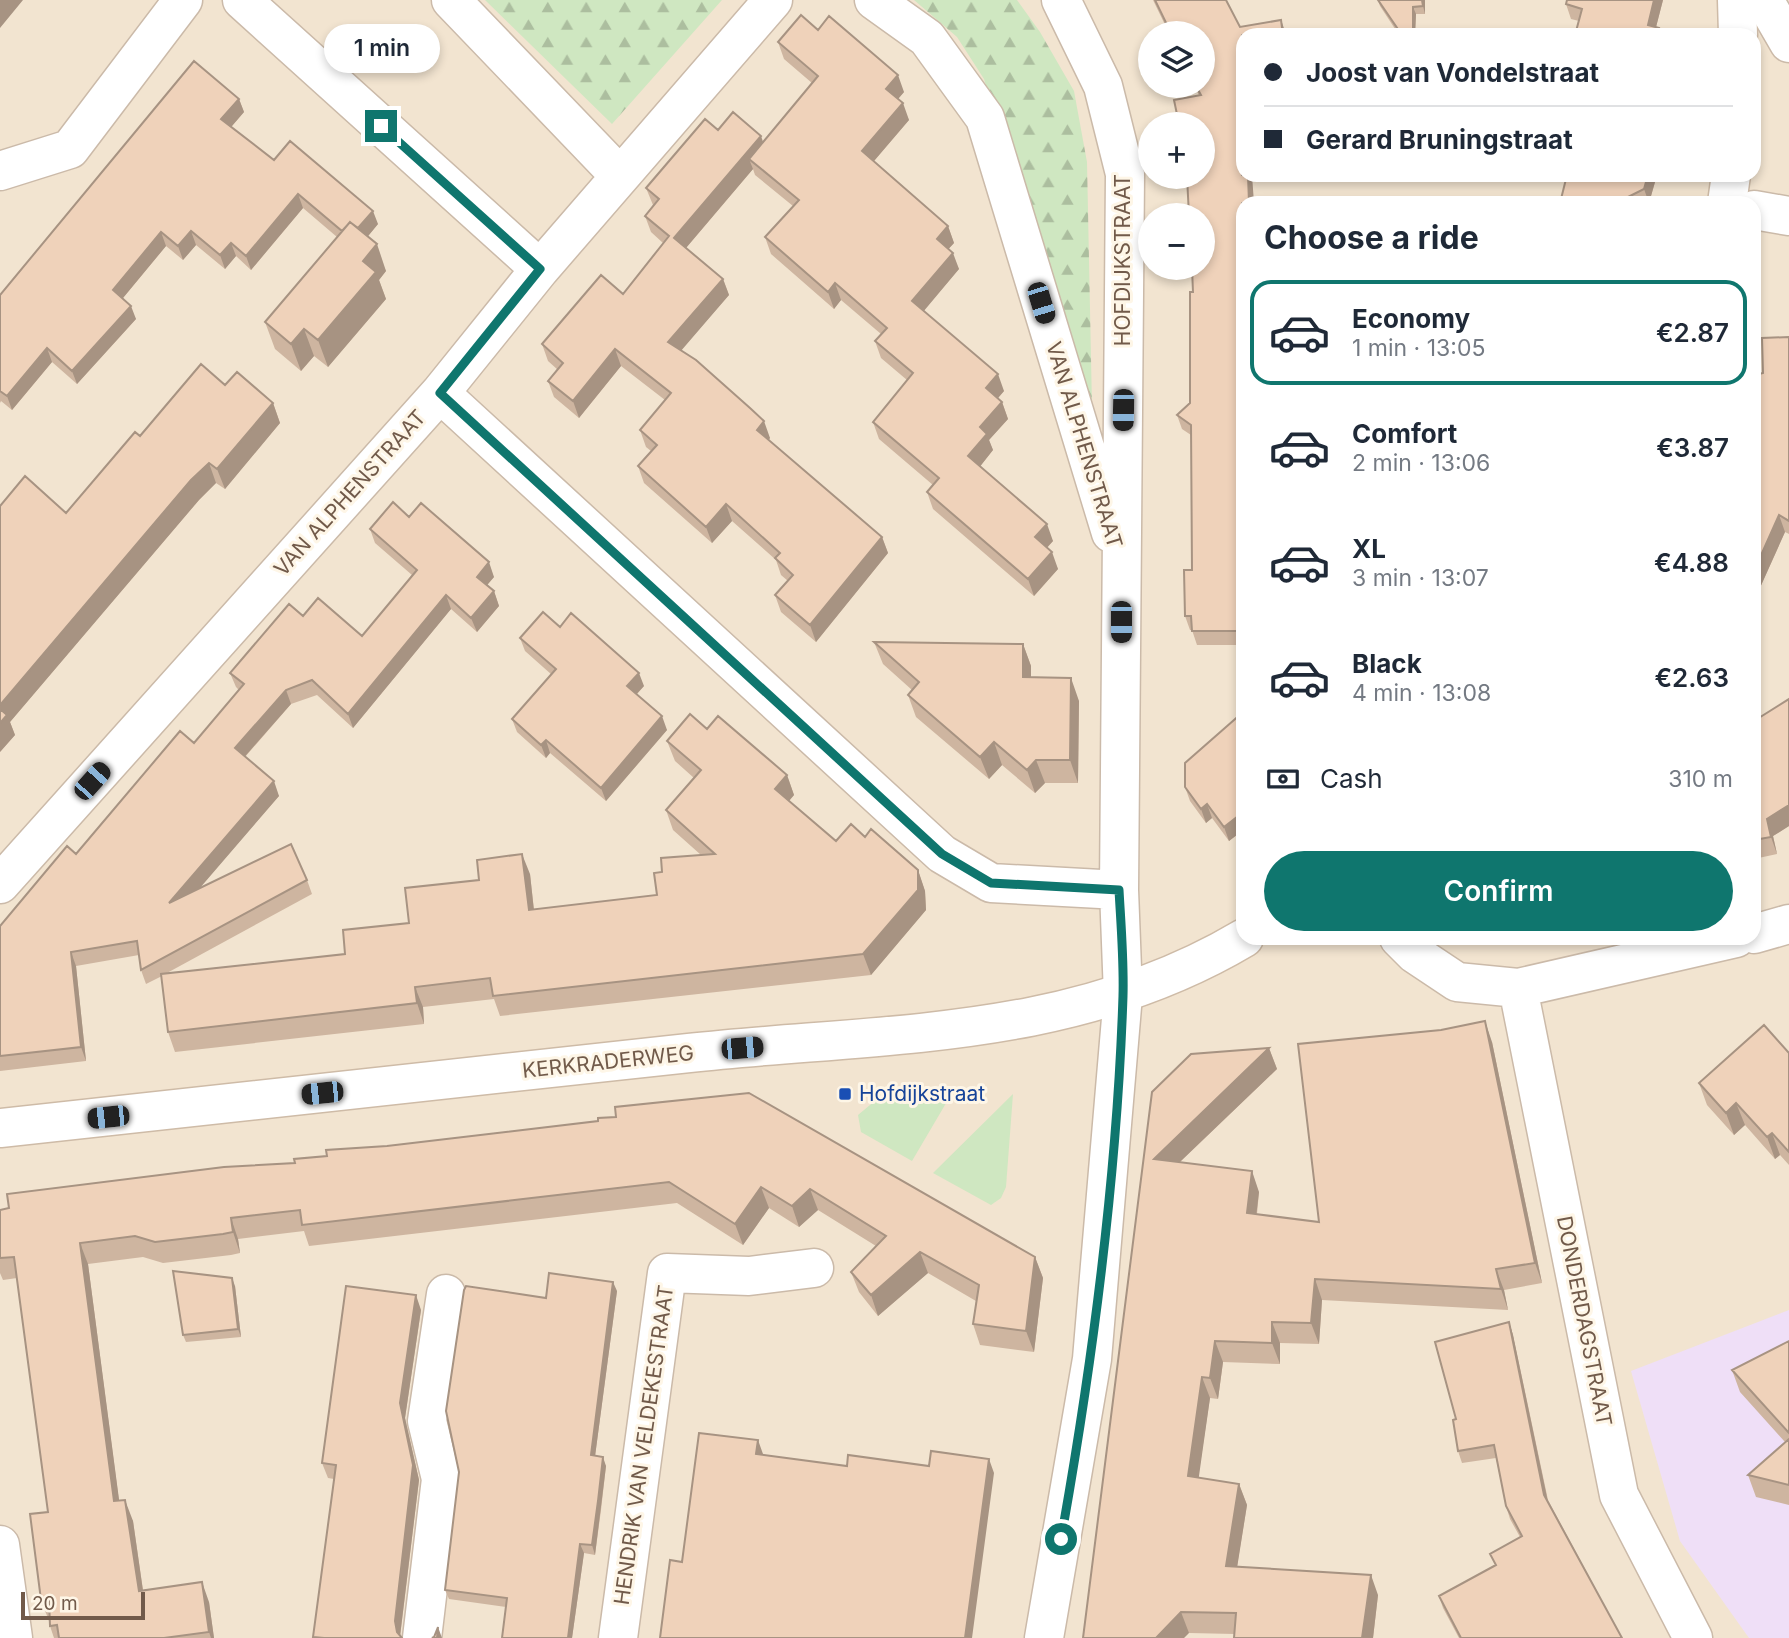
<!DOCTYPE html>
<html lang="en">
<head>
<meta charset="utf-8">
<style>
	:root { --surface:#fff; --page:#f6f6f7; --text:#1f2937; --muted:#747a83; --line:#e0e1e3; --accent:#0f766e }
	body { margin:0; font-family:Inter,sans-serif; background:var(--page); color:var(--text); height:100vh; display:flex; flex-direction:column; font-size:26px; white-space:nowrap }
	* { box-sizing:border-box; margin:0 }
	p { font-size:23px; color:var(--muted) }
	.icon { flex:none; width:38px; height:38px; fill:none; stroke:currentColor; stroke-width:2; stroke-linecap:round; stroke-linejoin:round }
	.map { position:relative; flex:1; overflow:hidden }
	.sheet { position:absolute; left:1236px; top:196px; width:525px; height:749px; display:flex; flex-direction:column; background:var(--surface); border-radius:21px; box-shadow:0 4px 10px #0003 }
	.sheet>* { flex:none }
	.banner { position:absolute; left:1236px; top:28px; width:525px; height:154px; border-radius:21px; box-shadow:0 4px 10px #0003; display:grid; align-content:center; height:154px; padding:0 28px; background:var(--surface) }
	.fabs { position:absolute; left:1138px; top:21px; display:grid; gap:14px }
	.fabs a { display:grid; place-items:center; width:77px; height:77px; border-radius:50%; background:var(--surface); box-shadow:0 4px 10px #0003; font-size:35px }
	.scale { position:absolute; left:21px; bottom:18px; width:124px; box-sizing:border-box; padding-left:7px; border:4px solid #715a4a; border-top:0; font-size:19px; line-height:24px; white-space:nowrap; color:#715a4a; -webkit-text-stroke:5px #fef6e7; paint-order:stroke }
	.end { position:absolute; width:32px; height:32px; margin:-16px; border:9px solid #0f766e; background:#fff; box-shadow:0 0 0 4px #fff }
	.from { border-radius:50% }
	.bubble { position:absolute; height:49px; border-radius:24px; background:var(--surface); box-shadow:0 4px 10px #0003; font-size:23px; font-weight:600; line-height:49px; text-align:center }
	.car { position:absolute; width:21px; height:42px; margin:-21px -10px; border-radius:9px; box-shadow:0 0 5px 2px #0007; background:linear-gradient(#222 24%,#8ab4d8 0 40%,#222 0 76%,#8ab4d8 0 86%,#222 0) }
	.banner b { display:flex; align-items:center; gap:24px; height:66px; font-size:26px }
	.banner b+b { border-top:2px solid var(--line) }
	.banner i { width:18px; height:18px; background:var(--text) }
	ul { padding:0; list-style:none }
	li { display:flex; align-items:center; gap:21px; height:105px; margin:0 14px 10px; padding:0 14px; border:4px solid transparent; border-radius:21px }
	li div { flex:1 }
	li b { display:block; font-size:26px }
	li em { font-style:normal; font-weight:600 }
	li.current { border-color:var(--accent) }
	li>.icon { width:63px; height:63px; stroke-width:1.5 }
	h2 { padding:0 28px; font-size:32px; line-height:84px }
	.pay { display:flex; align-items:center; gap:18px; height:77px; padding:0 28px; font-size:26px }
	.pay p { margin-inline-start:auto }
	.cta { display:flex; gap:14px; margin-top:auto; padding:14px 28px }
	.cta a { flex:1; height:80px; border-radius:42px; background:var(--accent); color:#fff; font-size:28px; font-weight:600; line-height:80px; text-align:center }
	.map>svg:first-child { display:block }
</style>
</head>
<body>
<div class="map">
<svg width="1789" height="1638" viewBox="0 0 1789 1638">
	<defs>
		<pattern id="forest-firs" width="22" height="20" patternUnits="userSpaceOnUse" patternTransform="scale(1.75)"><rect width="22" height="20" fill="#cfe7c1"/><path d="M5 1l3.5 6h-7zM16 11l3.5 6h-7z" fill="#acbe9f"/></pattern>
	</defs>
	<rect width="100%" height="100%" fill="#fbf2e2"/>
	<path fill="#f2e4d0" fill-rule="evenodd" d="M0,0H1789V1638H0ZM1150,33H1202V86H1150ZM1242,35H1754V175H1242ZM1150,124H1202V177H1150ZM1242,203H1754V938H1242ZM1150,215H1202V268H1150Z"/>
	<path fill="#efdff7" d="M1789,1310V1638H1749L1680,1541L1631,1371Z"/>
	<path fill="#cfe7c1" d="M952,1093L912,1161L861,1132L858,1115L876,1100Z
		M1013,1094L1006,1187L1001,1198L991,1205L933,1173Z"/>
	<path fill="url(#forest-firs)" d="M485,0H722L612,124Z
		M914,0H1017L1040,32L1074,91L1087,162L1093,455L984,79L957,37Z"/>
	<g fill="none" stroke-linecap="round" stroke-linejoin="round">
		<defs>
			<path id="street" d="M242,0L540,269
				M451,0L620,176
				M874,0L927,38L985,118L1111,533
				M1764,0L1789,43
				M0,171L70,149L183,0
				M1754,210L1789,216
				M440,393L942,854L991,883L1119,890
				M0,884L440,393L540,269L773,0
				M1754,934L1789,924
				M1399,938L1415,954L1457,982L1518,988L1736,938
				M1518,988L1619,1495L1693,1638
				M0,1545L13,1638
				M422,1638L441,1479L427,1421L446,1294
				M618,1638L667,1273L749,1276L814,1268
				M1044,1638L1092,1359L1123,995L1119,890L1125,174L1103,86L1061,0"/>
			<path id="secondary" d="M1737,0L1738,35
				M1727,203L1731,175
				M0,1128C230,1103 460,1078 689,1053C883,1032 1071,1041 1244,938"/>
		</defs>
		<use href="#street" stroke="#cbbaa9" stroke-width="41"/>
		<use href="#secondary" stroke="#cebba7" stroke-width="41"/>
		<use href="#street" stroke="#fff" stroke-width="38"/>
		<use href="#secondary" stroke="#fff" stroke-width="38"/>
	</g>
	<path fill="#ceb5a0" d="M1153,0H1226L1242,35V645H1197L1192,630H1190L1185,616L1192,570L1191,435L1182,429L1177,415L1190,403L1199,96L1195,86H1202V33H1169Z
		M1378,0H1425V14H1416L1415,35H1399L1380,6Z
		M1663,0L1656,27L1659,28L1662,35H1575L1579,21L1571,19L1566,4Z
		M818,30L904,92L898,99L909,120L874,161L948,226L954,243L948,249L959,269L923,311L1004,391L998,398L1002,402L1008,419L989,440L993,450L980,466L1053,541L1047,548L1058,569L1034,596L933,509L927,492L933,485L879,439L873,422L907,380L881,358L875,341L881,334L841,300L834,309L771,254L765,237L793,206L755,175L753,169L686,248L723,279L729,295L681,350L770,438L769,440L882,537L888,553L816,642L781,612L775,595L788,581L781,575L776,560L732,521L712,543L644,483L638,466L651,451L646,447L640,430L665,400L621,366L579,418L554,397L548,381L558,370L548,361L542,344L623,294L663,243L651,232L645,216L653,205L646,188L718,130L763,142L812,83L784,59L778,42Z
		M239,99L244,112L231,127L274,160L378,224L368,236L386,271L379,280L386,299L328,367L314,356L301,371L275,349L265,322L337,237L303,208L251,270L236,256L225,269L196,245L183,260L166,246L123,298L136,319L77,384L52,362L12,410L1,401L0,403V295Z
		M1657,175L1649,203H1560Z
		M1789,337V534L1785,532L1754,601V385L1759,383L1763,373Z
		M225,385L273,403L280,423L225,489L216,483L199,500L10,722L15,735L0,752L66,513L140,436Z
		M409,517L494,577L487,585L494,591L499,606L477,632L451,609L353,728L317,695L291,704L245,757L279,796L199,888L307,880L312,894L167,973L345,954L409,923L530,874L534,910L657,895L662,872L701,855L673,830L666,810L694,778L675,761L667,741L707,729L787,775L794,795L789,801L836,841L865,837L918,870L925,891L926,910L871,975L500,1016L494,999L423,1007L424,1024L175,1052L168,1032L162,976L146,984L141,970L139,955L76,966L86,1061L0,1071V926L194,743L239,690L236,687L230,673L303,616L362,636L412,575L375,543L370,529Z
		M520,638L644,686L637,694L667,730L606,801L550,753L546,758L517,732L512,719L552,675L525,651Z
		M874,642L1023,644L1031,666V677L1079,701L1078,783H1045L1035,793L1002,765L989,779L916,717L908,695L912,690L883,664Z
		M1789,699V826L1773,836L1777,854L1754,859V721Z
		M1242,713V831L1229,841L1212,818L1206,823L1190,801L1185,787Z
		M1492,1042L1542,1283L1504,1290L1508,1310L1322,1300L1319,1344L1280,1343V1364L1223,1362L1218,1399L1210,1398L1198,1478L1239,1484L1247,1505L1237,1566L1378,1595L1373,1638H1234L1235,1634L1189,1633L1088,1609L1152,1092L1269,1048L1277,1069L1180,1162L1259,1192L1257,1214L1319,1222Z
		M1789,1053V1165L1780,1155L1775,1159L1745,1125L1734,1135L1707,1105L1699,1083Z
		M598,1121L1035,1257L1043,1278L1034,1352L980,1345L973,1324L976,1301L928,1273L878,1316L859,1292L851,1272L876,1246L818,1210L799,1227L769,1208L743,1245L677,1203L309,1246L304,1231L238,1239L240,1253L231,1255L163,1263L143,1257L88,1264L119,1501L133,1521L143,1590L209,1602L214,1638H54L50,1626V1620L49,1621L41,1600L48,1512L17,1278L3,1280L0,1273V1210L295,1163L327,1156L387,1146Z
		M235,1286L241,1337L186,1342L183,1335Z
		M617,1291L595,1456L606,1466L601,1510L595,1555L584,1553L572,1638H502L506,1607L449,1599L445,1590L459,1472L546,1298Z
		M421,1310L405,1418L419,1480L400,1637L402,1638H314L334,1479L328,1478L322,1463Z
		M1509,1322L1513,1335L1548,1500L1622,1638H1459L1443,1608L1439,1596L1495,1565L1490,1554L1520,1537L1510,1519L1506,1506L1496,1458L1462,1463L1458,1451L1456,1419Z
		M1789,1341V1505L1756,1497L1748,1475L1785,1442L1740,1392L1732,1370Z"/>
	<path fill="#a79382" d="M0,0H23L0,28Z
		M1422,0H1425V14L1423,6Z
		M1654,0H1663L1654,35L1648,25Z
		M1413,7L1416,14L1415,35H1413Z
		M1281,20L1286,34V35H1283Z
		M898,75L904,92L892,106L886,89Z
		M239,99L244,112L226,133L221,119Z
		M903,103L909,120L868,168L862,151Z
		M761,136L767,153L749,159L753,169L680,255L674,238Z
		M1248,175H1252L1254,203H1249Z
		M1648,175H1657L1649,203L1644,189Z
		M298,194L303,208L251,270L246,256Z
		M373,211L378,224L355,252L350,238Z
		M948,226L954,243L943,255L937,239Z
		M191,231L196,245L183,260L178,246Z
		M161,232L166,246L118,304L113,290Z
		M231,243L236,256L225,269L220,255Z
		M377,244L386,271L379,280L386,299L328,367L318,340L363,261Z
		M953,253L959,269L918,318L912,301Z
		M723,279L729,295L674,359L668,342Z
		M835,283L841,300L834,309L828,292Z
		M131,306L136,319L77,384L72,371Z
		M304,329L314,356L301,371L291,344Z
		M47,348L52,362L12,410L7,396Z
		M615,349L621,366L579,418L573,401Z
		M998,374L1004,391L992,405L986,388Z
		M1002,402L1008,419L989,440L993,450L975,473L968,456L980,427Z
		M273,403L280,423L225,489L217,469Z
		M764,421L770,438L763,446L757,430Z
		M209,463L216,483L199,500L10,722L15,735L0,752V705L191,480Z
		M726,504L732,521L712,543L706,527Z
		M1779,515L1785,532L1754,601V571Z
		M1047,524L1053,541L1041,554L1035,537Z
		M882,537L888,553L816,642L810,625Z
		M1052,552L1058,569L1034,596L1028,579Z
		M489,562L494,577L482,591L477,577Z
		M494,591L499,606L477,632L471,618Z
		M446,595L451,609L353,728L348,714Z
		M1754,616L1757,626L1754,632Z
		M1023,644L1031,666V700L1023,677Z
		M639,673L644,686L632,699L627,686Z
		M1071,678L1079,701L1078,783L1070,760Z
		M286,690L291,704L240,762L235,748Z
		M662,716L667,730L606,801L601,788Z
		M546,740L550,753L546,758L541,745Z
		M994,742L1002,765L989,779L980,757Z
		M1036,760L1045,783L1035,793L1027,770Z
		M787,775L794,795L782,809L775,789Z
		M274,781L279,796L175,917L169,903Z
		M1207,804L1212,818L1206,823L1201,809Z
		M1789,805V826L1773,836L1777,854L1771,837L1767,819Z
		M1242,813V831L1229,841L1224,827Z
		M522,854L530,874L536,930L529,910Z
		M918,870L925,891L926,910L871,975L863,954Z
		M71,952L76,966L86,1061L81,1047Z
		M415,987L423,1007L424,1024L417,1003Z
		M1485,1021L1492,1042L1542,1283L1535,1263Z
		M1269,1048L1277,1069L1161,1180L1154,1159Z
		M1736,1103L1745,1125L1734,1135L1726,1113Z
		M1772,1133L1780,1155L1775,1159L1767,1137Z
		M1252,1171L1259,1192L1254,1234L1247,1213Z
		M761,1187L769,1208L743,1245L735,1224Z
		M810,1189L818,1210L799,1227L792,1206Z
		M231,1218L238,1239L240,1253L233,1232Z
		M80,1243L88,1264L122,1522L114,1501Z
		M920,1252L928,1273L878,1316L871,1295Z
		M1035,1257L1043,1278L1034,1352L1026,1331Z
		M1496,1269L1504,1290L1508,1310L1501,1289Z
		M232,1278L235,1286L241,1337L238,1329Z
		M1315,1279L1322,1300L1319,1344L1311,1323Z
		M613,1282L617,1291L594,1464L591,1455Z
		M416,1295L421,1310L405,1418L419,1480L400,1636L397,1632L395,1621L400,1403Z
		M1272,1322L1280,1343V1364L1272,1343Z
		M1509,1322L1513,1335L1549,1507L1544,1495Z
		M1215,1341L1223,1362L1218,1399L1210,1378Z
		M1202,1377L1210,1398L1196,1497L1188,1476Z
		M758,1440L763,1454L761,1468L756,1454Z
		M603,1457L606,1466L595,1555L592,1545Z
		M989,1459L994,1473L972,1638H965Z
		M1239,1484L1247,1505L1234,1587L1226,1566Z
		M125,1500L133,1521L146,1612L139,1591Z
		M580,1544L584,1553L572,1638H568Z
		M1371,1575L1378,1595L1373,1638H1362Z
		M202,1582L209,1602L214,1638H211L209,1632Z
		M1181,1612L1189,1633L1184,1638H1156Z
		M438,1627L442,1638H437Z"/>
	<path fill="#efd2ba" stroke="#a79382" stroke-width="2" d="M1155,0H1226L1240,27L1281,20L1283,35H1242V175H1248L1249,203H1242V631H1192L1191,616H1185L1184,570H1192L1191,425L1177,415L1190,403V292H1193L1192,268H1202V215H1189L1187,177H1202V124H1179L1174,100L1201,95L1196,86H1202V33H1171Z
		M1378,0H1422L1423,6L1413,7V35H1402Z
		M1567,0H1654L1648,25L1659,28L1657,35H1575L1582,9L1566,4Z
		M801,15L818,30L829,16L898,75L886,89L903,103L862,151L948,226L937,239L953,253L912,301L998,374L986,388L1002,402L980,427L987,434L968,456L1047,524L1035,537L1052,552L1028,579L927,492L939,478L873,422L913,373L875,341L887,328L835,283L828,292L765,237L799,200L749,159L818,76L778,42Z
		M194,61L239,99L221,119L274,160L290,141L373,211L358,228L350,222L342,231L298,194L246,256L231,243L220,255L191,231L178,246L161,232L113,290L131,306L72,371L47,348L7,396L0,391V295Z
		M733,112L761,136L674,238L723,279L668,342L696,360L750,408L764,421L757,430L882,537L810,625L775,595L793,575L775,558L780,553L726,504L706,527L638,466L657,445L640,430L671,393L615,349L573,401L548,381L563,363L542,344L601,275L623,294L669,236L645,216L659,199L646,188L705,119L718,130Z
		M1567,175H1648L1644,189L1624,199L1623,203H1560Z
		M350,222L377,244L363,261L376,272L318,340L304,329L291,344L265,322Z
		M1789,337V521L1779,515L1754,571V385L1759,383V374L1763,373L1762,338Z
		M201,364L225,385L237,372L273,403L217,469L209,463L191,480L0,705V506L25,476L66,513L135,432L140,436Z
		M393,502L409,517L421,503L489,562L477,577L494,591L471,618L446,595L348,714L312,680L286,690L235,748L274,781L169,903L291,844L307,880L141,970L137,941L71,952L81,1047L0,1056V926L67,846L76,854L180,731L194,743L244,684L230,673L289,604L303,616L318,598L362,636L417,570L370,529Z
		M543,612L560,627L571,613L639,673L627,686L662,716L601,788L546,740L541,745L512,719L556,669L520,638Z
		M874,642L1023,644V677L1071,678L1070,760H1036L1027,770L994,742L980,757L908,695L919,682Z
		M1789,699V805L1767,819L1771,837L1754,840V721Z
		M0,709L7,715L0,723Z
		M1242,713V813L1224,827L1207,804L1201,809L1185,787V763Z
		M690,714L707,729L718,716L787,775L775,789L836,841L851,824L865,837L871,829L918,870V890L863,954L493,996L490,978L415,987L417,1003L168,1032L161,974L345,954L343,930L409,923L405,888L479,880L477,860L522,854L529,910L657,895L654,873L662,872L661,858L715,854L666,810L701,770L667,741Z
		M1485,1021L1535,1263L1496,1269L1501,1289L1315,1279L1311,1323L1272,1322V1343L1215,1341L1210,1378L1202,1377L1188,1476L1239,1484L1226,1566L1371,1575L1362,1638H1234L1236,1613L1181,1612L1156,1638H1083L1152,1092L1191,1054L1269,1048L1154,1159L1252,1171L1247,1213L1319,1222L1298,1044L1441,1030Z
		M1764,1025L1789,1053V1152L1772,1133L1767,1137L1736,1103L1726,1113L1699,1083Z
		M749,1093L1035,1257L1026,1331L973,1324L979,1285L920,1252L871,1295L851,1272L886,1236L810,1189L792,1206L761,1187L735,1224L669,1182L302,1225L300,1210L231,1218L233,1232L223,1234L155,1242L135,1236L80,1243L114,1501L125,1500L139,1591L202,1582L209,1632L164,1638H59L57,1625L50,1626L49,1598L41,1600L30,1514L48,1512L14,1257L0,1258V1210L9,1208L7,1194L224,1167L295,1163L294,1159L327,1156L326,1150L387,1146L598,1121V1118L616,1117L615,1107Z
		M173,1271L232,1278L238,1329L183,1335Z
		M549,1273L613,1282L591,1455L603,1457L598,1501L592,1545L580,1544L568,1638H502L507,1598L445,1590L459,1472L446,1411L464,1290L466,1286L546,1298Z
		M346,1286L416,1295L400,1403L413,1465L395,1621L397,1632L402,1638H324L313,1637L336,1465L322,1463Z
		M1509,1322L1544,1495L1622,1638H1461L1439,1596L1496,1565L1490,1554L1522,1536L1506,1506L1494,1445L1458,1451L1453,1420L1456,1419L1435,1342Z
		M1789,1341V1433L1732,1370Z
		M699,1433L758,1440L756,1454L847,1466L848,1455L929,1466L931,1451L989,1459L965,1638H660L670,1560L682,1562Z
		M1789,1439V1485L1748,1475Z
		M438,1627L437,1638H432L434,1637Z"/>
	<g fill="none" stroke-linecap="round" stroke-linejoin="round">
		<path stroke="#0f766e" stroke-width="9" d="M381,126L540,269L440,393L942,854L991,883L1119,890C1121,926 1124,961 1123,996C1117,1178 1093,1360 1061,1539"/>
	</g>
	<rect fill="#1a4fb4" stroke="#fef6e7" stroke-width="2.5" x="838" y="1087" width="14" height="14" rx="3.5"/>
	<g text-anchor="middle" stroke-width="6" stroke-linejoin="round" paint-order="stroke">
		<g font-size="21" fill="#715a4a" stroke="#fef6e7">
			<text transform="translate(1123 260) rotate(-90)" y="7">HOFDIJKSTRAAT</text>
			<text transform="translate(1084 445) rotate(73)" y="7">VAN ALPHENSTRAAT</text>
			<text transform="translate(350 493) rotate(-48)" y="7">VAN ALPHENSTRAAT</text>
			<text transform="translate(608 1062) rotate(-6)" y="7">KERKRADERWEG</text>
			<text transform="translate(1584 1321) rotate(79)" y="7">DONDERDAGSTRAAT</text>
			<text transform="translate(644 1445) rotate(-82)" y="7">HENDRIK VAN VELDEKESTRAAT</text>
		</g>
		<g font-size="21" fill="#164399" stroke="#fef6e7" text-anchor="start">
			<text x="859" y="1101">Hofdijkstraat</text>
		</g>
	</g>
</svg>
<div class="fabs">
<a><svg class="icon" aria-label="layers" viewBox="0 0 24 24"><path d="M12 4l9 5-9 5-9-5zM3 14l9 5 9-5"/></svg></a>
<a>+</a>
<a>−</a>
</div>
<div class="scale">20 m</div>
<i class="end from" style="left:1061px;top:1539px"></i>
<i class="end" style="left:381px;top:126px"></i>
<div class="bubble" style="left:324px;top:24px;width:116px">1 min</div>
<i class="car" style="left:1041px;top:303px;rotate:163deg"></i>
<i class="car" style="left:1123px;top:410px;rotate:181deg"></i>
<i class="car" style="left:1121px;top:622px;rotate:180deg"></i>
<i class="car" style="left:92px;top:781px;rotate:42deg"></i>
<i class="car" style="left:742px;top:1048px;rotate:85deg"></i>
<i class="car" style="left:322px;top:1093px;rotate:264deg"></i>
<i class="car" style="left:108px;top:1117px;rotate:264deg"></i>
<div class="banner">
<b><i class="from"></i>Joost van Vondelstraat</b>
<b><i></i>Gerard Bruningstraat</b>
</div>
<section class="sheet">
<h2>Choose a ride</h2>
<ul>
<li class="current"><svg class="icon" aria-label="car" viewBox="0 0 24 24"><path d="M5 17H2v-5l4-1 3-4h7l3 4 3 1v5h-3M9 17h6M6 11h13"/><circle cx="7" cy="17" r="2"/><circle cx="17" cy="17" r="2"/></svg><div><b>Economy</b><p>1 min · 13:05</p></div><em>€2.87</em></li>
<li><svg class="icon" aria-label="car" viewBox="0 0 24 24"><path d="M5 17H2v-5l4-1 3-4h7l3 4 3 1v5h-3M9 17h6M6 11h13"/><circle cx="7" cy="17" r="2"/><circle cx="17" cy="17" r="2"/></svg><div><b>Comfort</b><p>2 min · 13:06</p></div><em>€3.87</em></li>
<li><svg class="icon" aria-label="car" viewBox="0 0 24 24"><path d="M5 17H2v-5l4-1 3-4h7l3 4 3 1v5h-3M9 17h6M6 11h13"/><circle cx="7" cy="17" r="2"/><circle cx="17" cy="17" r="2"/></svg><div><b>XL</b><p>3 min · 13:07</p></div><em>€4.88</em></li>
<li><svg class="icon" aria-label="car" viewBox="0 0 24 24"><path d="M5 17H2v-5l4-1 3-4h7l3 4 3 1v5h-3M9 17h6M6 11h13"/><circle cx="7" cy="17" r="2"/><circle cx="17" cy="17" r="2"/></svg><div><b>Black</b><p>4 min · 13:08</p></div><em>€2.63</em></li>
</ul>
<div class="pay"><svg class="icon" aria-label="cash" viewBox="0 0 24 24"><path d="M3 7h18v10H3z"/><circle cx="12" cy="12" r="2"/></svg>Cash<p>310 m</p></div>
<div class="cta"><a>Confirm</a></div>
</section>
</div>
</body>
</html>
